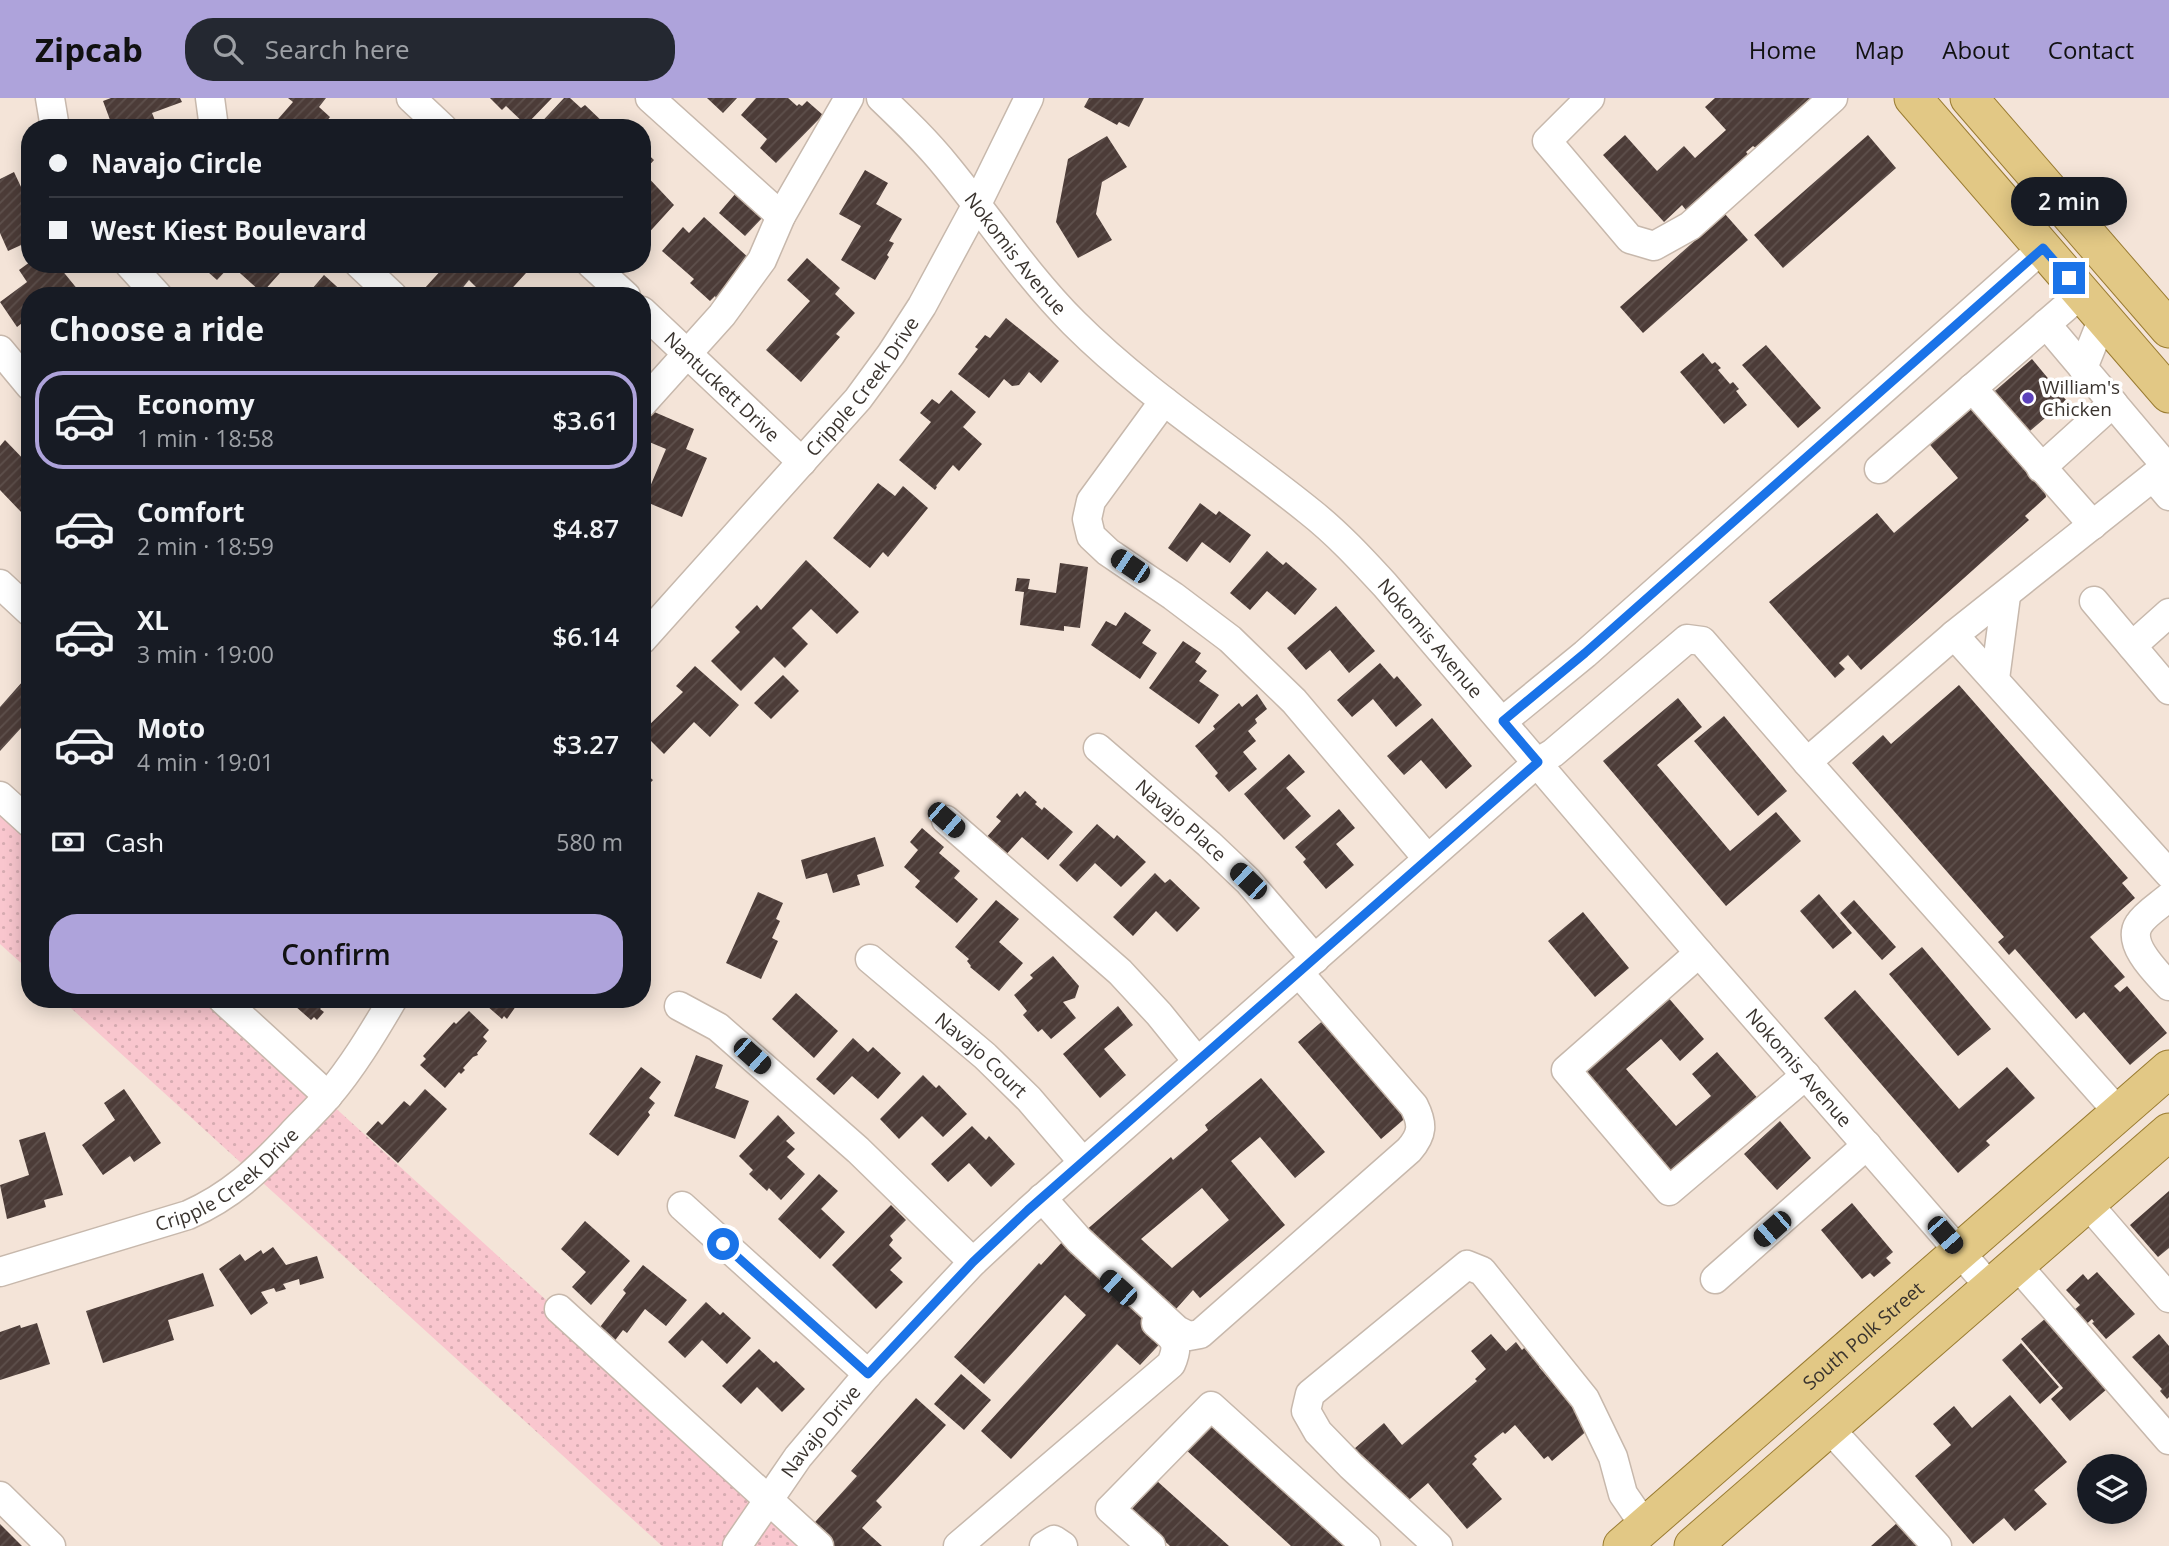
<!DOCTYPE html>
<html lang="en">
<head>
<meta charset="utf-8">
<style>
	:root { --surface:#171b24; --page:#242831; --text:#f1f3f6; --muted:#9ea1a6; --line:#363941; --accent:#aea3db }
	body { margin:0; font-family:"Open Sans",sans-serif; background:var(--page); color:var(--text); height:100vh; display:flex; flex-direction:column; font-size:26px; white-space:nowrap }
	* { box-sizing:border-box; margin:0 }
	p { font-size:23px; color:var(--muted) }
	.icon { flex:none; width:38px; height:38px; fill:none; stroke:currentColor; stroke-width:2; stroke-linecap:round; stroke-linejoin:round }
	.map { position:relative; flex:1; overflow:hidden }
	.side { position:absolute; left:21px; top:189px; width:630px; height:721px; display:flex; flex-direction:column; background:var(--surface); border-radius:28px; box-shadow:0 4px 18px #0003 }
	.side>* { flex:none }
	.guide { position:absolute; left:21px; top:21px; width:630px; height:154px; border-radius:28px; box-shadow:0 4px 18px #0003; display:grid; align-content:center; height:154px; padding:0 28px; background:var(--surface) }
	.controls { position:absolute; left:2077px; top:1356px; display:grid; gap:14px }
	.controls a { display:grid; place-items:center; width:70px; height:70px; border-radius:50%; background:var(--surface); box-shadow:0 4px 18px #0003; font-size:35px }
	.end { position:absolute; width:32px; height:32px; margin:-16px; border:9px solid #1a73e8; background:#fff; box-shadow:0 0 0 4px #fff }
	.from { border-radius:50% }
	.bubble { position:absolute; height:49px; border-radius:24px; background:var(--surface); box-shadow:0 4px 18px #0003; font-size:23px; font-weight:600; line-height:49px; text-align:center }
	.car { position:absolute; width:21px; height:42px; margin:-21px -10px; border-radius:9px; box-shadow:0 0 5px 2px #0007; background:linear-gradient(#222 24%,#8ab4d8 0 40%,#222 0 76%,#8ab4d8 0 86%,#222 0) }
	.guide b { display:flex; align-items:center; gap:24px; height:66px; font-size:26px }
	.guide b+b { border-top:2px solid var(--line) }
	.guide i { width:18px; height:18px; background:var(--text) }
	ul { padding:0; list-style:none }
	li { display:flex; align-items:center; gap:21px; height:98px; margin:0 14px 10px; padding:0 14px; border:4px solid transparent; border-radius:28px }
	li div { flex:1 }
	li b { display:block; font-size:26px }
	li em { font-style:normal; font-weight:600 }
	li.on { border-color:var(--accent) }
	li>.icon { width:63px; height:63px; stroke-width:1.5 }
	h2 { padding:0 28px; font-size:32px; line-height:84px }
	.pay { display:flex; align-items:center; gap:18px; height:77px; padding:0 28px; font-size:26px }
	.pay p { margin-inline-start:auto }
	.button { display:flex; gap:14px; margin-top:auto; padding:14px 28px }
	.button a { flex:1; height:80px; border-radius:28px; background:var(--accent); color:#111; font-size:28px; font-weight:600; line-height:80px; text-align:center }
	header { display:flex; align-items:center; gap:42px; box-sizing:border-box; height:98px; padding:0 35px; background:var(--accent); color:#111 }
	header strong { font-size:33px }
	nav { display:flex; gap:38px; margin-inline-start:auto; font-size:24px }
	.search { width:490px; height:63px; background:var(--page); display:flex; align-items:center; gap:18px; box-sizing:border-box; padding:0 24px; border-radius:28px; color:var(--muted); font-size:26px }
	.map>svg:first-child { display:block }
</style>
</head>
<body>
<header>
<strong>Zipcab</strong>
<div class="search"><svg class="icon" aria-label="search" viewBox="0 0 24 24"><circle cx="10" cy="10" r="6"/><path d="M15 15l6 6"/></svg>Search here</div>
<nav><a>Home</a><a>Map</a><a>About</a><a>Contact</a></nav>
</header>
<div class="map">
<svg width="2169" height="1448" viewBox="0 0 2169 1448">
	<defs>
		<pattern id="grass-dots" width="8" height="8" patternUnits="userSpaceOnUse" patternTransform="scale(1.75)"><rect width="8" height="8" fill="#f9c6ce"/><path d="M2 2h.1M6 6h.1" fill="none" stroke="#d6abb1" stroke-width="1.8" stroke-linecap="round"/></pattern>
		<pattern id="building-hatch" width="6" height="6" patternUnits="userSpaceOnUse" patternTransform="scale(1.75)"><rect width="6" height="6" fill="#4c3c38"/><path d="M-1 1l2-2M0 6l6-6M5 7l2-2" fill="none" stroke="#5e504c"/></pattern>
	</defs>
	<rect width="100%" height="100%" fill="#f4e4d8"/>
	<path fill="url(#grass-dots)" d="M0,704L30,731V873L0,846Z
		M61,901H216L816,1448H662Z"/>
	<path fill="url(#building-hatch)" fill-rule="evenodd" d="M111,0H180L182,4L152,15L156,25L163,22L166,30H113L103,3Z
		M288,0H326L319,9L330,19L325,25L331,30H274L272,28L293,4Z
		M490,0H552L526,27L506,8L502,12Z
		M564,0H570L581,10L585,7L606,27L604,30H536Z
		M707,0H737L723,15Z
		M756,0H788L797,8L799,6L802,8L807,3L823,17L776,65L760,50L767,41L741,17Z
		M1089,0H1144L1129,29L1119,24L1117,27L1084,9Z
		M1715,0H1811L1756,50L1753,48L1746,54L1751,60L1689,116L1682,107L1664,124L1603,57L1625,37L1657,73L1684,48L1695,60L1726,32L1705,9Z
		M1868,37L1896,70L1783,170L1754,137Z
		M1107,38L1127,69L1102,84L1096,116L1112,142L1078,160L1056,124L1068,61Z
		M642,51L654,62L643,74L674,107L644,140L642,138Z
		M865,72L888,85L876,106L902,121L889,143L894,145L887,157L889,159L875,182L841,162L861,128L839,116Z
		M14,74L30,108V143L8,153L0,135V81Z
		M736,95L763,119L745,138L719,115Z
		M1725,116L1748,142L1643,235L1620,209Z
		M704,119L751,162L716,200L715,198L710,203L690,185L694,181L662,153L683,129L689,135Z
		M807,160L840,190L835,196L855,215L836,236L840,239L801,284L766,252L810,203L787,182Z
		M30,164V166H54L58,173L61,171L83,198H30V219L17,229L0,204L27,184L19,172Z
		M199,166H288L262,195L231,167L217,182Z
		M456,166H516L526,175L505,198H475L474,196L478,191L469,182L456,198H432L424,191L444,169L449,174Z
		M324,177L345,196L343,198H306Z
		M1006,220L1059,263L1041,285L1029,274L1019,287L1012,288L1004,281L989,300L958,276L978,251L975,249L985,237L990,240Z
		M1766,247L1821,310L1798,330L1742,267Z
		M1703,255L1712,266L1715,264L1721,270L1718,272L1730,286L1733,284L1739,291L1736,293L1747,307L1724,326L1680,274Z
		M2032,261L2066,302L2023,339L1989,298Z
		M951,292L976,314L963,329L982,346L959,373L953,367L936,388L937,389L935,392L899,362L931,324L920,315L932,301L939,306Z
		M1972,302L2044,385L2046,399L2025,418L2029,422L1861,572L1848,557L1839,565L1845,571L1835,580L1769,504L1877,415L1894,435L1958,380L1926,342Z
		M652,313L694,331L686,351L707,360L682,419L644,403L666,351L642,341Z
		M5,342L30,368V408L22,415L0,392V348Z
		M878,385L895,398L903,388L928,410L888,459L883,454L870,470L833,440Z
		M1200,405L1216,417L1219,413L1251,437L1230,465L1202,444L1187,464L1168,450Z
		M1267,453L1283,467L1286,464L1317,491L1295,517L1267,493L1250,512L1230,495Z
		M806,462L859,514L837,536L811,511L792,530L808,546L785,570L774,559L741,593L711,563L740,534L735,529L757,507L761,512Z
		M1060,465L1088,469L1080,530L1064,528V533L1020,527L1024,494L1015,493L1017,480L1030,481L1028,491L1056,495Z
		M1336,508L1375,553L1349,575L1330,552L1306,572L1287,550Z
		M1125,514L1151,532L1142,545L1157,555L1140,581L1091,547L1106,523L1116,528Z
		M1183,543L1201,555L1195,564L1207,573L1199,583L1219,597L1199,626L1149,590Z
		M1380,565L1394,581L1397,578L1422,607L1396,629L1373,601L1352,619L1337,602Z
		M695,568L739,607L710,639L694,624L664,656L642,634L683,594L676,588Z
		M783,577L799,593L771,621L754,605Z
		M23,583L30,589V637L21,630L0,653V609Z
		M1959,587L2128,780L2122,785L2135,800L2090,839L2125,879L2114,888L2120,894L2127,888L2167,935L2130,967L2084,914L2076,921L2015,851L2009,857L1998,844L2004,839L1852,665L1883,637L1891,646Z
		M1257,596L1267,611L1255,621L1257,625L1248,633L1256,643L1243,654L1257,671L1229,694L1215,678L1218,675L1195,648L1215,631L1213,628L1239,605L1242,609Z
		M1678,600L1702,629L1657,667L1730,753L1776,714L1801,743L1726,808L1603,663Z
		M1724,618L1787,693L1758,718L1694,643Z
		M1432,620L1472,668L1446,691L1421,662L1404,677L1387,658Z
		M1289,656L1305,674L1286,690L1311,718L1284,742L1244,696Z
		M642,673L653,682L642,693Z
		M1025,693L1037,704L1035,706L1042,712L1044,709L1073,734L1048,762L1022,739L1003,760L984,742L1001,723L996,719L1017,695L1020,699Z
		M1339,711L1355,730L1336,746L1354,767L1326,791L1303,764L1306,761L1295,749Z
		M1097,726L1114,741L1117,737L1146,764L1121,789L1095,765L1077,784L1059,767Z
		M922,730L944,749L939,755L960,773L954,780L978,801L957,825L915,789L920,783L904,769L918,752L910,744Z
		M875,739L884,768L857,777L860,787L833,795L827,775L806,781L801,762Z
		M1155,775L1165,785L1170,781L1200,810L1177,834L1156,813L1133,838L1113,819Z
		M758,794L783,805L776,821L780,823L772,840L778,843L761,881L726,865Z
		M1819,796L1852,835L1833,851L1800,813Z
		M996,802L1019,821L999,844L1023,865L999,893L970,869L971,868L967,863L969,861L955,849Z
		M1854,802L1896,849L1882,862L1840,815Z
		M1583,814L1629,870L1595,899L1548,843Z
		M1922,849L1991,931L1958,958L1889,876Z
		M1053,858L1079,888L1075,900L1063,904L1076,920L1051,941L1042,931L1038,934L1023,917L1027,913L1014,897L1033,880L1030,877Z
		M1660,890L1704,941L1680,963L1661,941L1626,971L1676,1028L1711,998L1692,976L1717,954L1761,1004L1672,1079L1575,970Z
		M1855,892L1959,1011L2007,969L2035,1000L1986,1043L1990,1047L1958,1075L1824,920Z
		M796,895L838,933L814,960L772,921Z
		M287,901H329L320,911L324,914L317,922L314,919L311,922Z
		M479,901H521L507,921L504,918L502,921Z
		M1118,908L1133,927L1104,951L1126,977L1100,1000L1063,956Z
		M469,913L489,932L483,939L487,943L477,955L478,957L473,959L463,970L465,972L461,976L459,974L445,990L420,967L426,961L423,958L454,924L456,926Z
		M1326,920L1409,1017L1381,1041L1298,944Z
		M853,940L868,954L873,949L901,975L878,1001L852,978L834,997L816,981Z
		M696,957L723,967L715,990L749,1003L735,1041L674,1018Z
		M641,969L661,984L649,1000L655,1005L648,1014L650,1017L618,1058L589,1036Z
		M923,977L936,990L939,987L967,1016L943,1039L922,1018L899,1041L880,1021Z
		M1261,980L1325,1054L1295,1080L1260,1039L1231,1063L1285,1127L1200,1200L1193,1192L1168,1220L1077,1140L1171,1059L1173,1062L1208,1032L1205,1027ZM1202,1090L1229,1122L1172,1170L1141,1141Z
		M124,991L161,1045L134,1064L130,1058L103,1077L82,1047L115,1022L104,1005Z
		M425,991L447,1011L398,1065L366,1036L378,1023L382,1027L404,1003L410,1008Z
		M778,1017L795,1035L786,1043L795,1051L787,1059L805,1076L781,1102L769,1090L767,1093L749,1076L753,1072L739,1058Z
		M1780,1023L1811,1060L1777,1092L1744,1056Z
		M972,1028L986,1042L989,1038L1015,1066L991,1089L969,1065L948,1084L931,1066Z
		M45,1034L63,1097L44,1102L46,1109L7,1121L0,1087L29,1077L19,1042Z
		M819,1076L838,1093L821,1111L845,1134L820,1161L778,1121Z
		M2169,1093V1150L2158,1159L2130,1127Z
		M1852,1105L1893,1154L1886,1160L1891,1165L1874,1179L1870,1175L1862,1181L1821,1132Z
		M891,1107L906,1122L890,1138L893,1142L889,1147L902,1160L890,1172L903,1184L876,1211L832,1167Z
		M585,1123L630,1163L591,1207L572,1189L586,1174L561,1151Z
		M1064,1142L1168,1237L1140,1267L1117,1246L1011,1361L981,1333L1086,1217L1065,1197L984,1286L954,1259L1039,1165L1041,1167Z
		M273,1149L286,1167L317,1158L324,1180L300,1187L299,1181L283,1186L286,1191L276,1194L274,1190L261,1194L268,1205L251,1217L219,1171L240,1156L245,1163L261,1152L263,1156Z
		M643,1167L687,1202L666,1228L645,1211L627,1235L623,1232L613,1245L597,1233L626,1195L623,1192Z
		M2097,1174L2135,1216L2106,1241L2092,1225L2094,1224L2092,1221L2080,1232L2068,1217L2080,1207L2066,1192L2083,1176L2088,1182Z
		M203,1175L214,1208L168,1222L174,1242L103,1265L86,1213Z
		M706,1204L720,1217L723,1214L751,1240L727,1266L702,1242L685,1260L668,1244Z
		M2046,1220L2107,1291L2070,1323L2051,1301L2063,1290L2021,1241Z
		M37,1225L50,1266L0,1282V1234L20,1227L21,1230Z
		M1491,1236L1506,1253L1516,1244L1522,1252L1533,1242L1548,1261L1539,1269L1586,1323L1589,1331L1552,1363L1548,1358L1544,1361L1515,1327L1505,1336L1503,1334L1474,1358L1477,1361L1472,1366L1502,1401L1467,1431L1428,1385L1402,1408L1354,1351L1384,1325L1402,1347L1477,1283L1475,1281L1486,1271L1471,1253Z
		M2159,1236L2169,1248V1299L2167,1301L2160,1293L2162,1291L2132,1259Z
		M2021,1245L2059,1289L2040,1306L2002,1262Z
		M759,1251L774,1265L776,1263L805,1291L782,1314L757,1289L741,1306L722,1288Z
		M961,1276L991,1302L964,1332L934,1306Z
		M2010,1297L2067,1364L2034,1392L2047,1406L2015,1433L2004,1420L1973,1446L1915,1378L1951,1347L1933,1326L1954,1308L1972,1330Z
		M916,1300L946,1327L876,1403L882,1409L862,1430L882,1448H822L806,1434L857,1378L851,1373Z
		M1209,1322L1348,1448H1291L1184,1350Z
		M1157,1383L1229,1448H1170L1131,1412Z
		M1897,1425L1918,1448H1871Z
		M0,1426L22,1448H0Z"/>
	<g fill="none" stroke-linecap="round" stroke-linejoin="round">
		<defs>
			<g id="minor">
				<path d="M50,0L55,30"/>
				<path d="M210,0L214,30"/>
				<path d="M411,0L443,30"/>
				<path d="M650,0L781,118"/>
				<path id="s1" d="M881,0C904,22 927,44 947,69C989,120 1026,177 1074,225C1145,296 1231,350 1309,413C1337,435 1361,461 1385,487L1699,855L1991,1190"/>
				<path d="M1590,0L1547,43L1630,141L1654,148L1690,128L1833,0"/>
				<path d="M129,166L158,198"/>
				<path d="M359,166L393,198"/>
				<path d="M591,166L626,198"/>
				<path id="s2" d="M642,213L802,364"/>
				<path d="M2046,226L2166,368"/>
				<path d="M0,252L30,288"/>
				<path d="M2083,270L2103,220"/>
				<path d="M1972,290L2093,427"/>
				<path d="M1164,303L1091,403L1087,421L1091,438L1108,454L1173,498L1230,541L1294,603L1427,760"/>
				<path d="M642,306L722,217L762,162L781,118L849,0"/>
				<path d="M2169,366L1954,537L2169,776"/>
				<path d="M2041,370L2113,305"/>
				<path d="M1879,371L2082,195"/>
				<path d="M2153,379L2169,398"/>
				<path d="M0,486L30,514"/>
				<path d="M2094,503L2169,592"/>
				<path id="s3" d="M642,542L858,301L891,256L922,208L976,108L1029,0"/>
				<path d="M2132,548L2169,515"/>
				<path d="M1995,581L2006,498"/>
				<path d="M1503,623L1585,556L2043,150"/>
				<path id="s4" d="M1098,650L1209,746L1248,783L1315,861"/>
				<path d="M1807,664L1954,537"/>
				<path d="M0,698L30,725"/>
				<path d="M946,722L1120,874L1159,916L1197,963"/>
				<path d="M2169,799C2160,807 2145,816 2139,826C2126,846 2157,875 2169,888"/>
				<path d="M1699,855L1566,972L1669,1093L1806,977"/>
				<path id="s5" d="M870,861L985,958L1029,1001L1083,1064"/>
				<path d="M222,901L328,998"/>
				<path d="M679,908L718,929L858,1052L973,1164"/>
				<path d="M1042,1100L1079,1142L1177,1232L1189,1238L1200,1236L1409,1052C1423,1036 1423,1026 1414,1008L1299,875"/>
				<path d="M2088,1106L2169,1200"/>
				<path d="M682,1108L868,1276"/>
				<path d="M2017,1167L2169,1342"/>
				<path id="s6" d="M0,1174L188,1117C231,1098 258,1072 290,1038C302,1025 315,1013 327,999C352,970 373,935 393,901"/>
				<path d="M1715,1181L1867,1047"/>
				<path d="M559,1211L819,1448"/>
				<path d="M1829,1330L1937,1448"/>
				<path d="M0,1398L51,1448"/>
				<path id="s7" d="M737,1448L798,1359L868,1276L973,1164L1028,1113L1538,664L1553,655L1687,541L1702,543L1807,664L2119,1015"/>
				<path d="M958,1448L1171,1266C1181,1243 1173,1240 1156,1225"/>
				<path d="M1044,1448L1054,1442L1063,1448"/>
				<path d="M1151,1448L1110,1411L1211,1308L1366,1448"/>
				<path d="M1438,1448L1351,1368L1318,1334L1306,1313L1310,1296L1467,1167L1482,1173L1585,1301L1613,1359L1623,1396L1645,1428"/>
			</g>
			<g id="major">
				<path d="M1913,0L2169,296"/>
				<path d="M1969,0L2169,231"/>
				<path id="s8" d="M1622,1448L2169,971"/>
				<path d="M1693,1448L2169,1034"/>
			</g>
		</defs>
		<use href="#minor" stroke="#c7b8ac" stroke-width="31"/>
		<use href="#major" stroke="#9a7c32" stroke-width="39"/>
		<use href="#minor" stroke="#fff" stroke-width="28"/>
		<use href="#major" stroke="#e2c885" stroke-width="37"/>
	</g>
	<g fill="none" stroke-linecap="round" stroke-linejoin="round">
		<path stroke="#1a73e8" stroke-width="9" d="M723,1146L868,1276L973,1164L1028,1112L1538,664L1503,623L1585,555L2043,150L2069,180"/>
	</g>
	<circle fill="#5c42bb" stroke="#fff" stroke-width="2.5" cx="2028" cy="300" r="7"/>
	<g text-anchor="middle" stroke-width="7" stroke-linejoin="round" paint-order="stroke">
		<g font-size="19" fill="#39332e" stroke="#fff">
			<text dy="7" stroke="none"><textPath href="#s1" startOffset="206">Nokomis Avenue</textPath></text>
			<text dy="7" stroke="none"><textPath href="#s2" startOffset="110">Nantuckett Drive</textPath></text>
			<text dy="7" stroke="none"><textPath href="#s3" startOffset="336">Cripple Creek Drive</textPath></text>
			<text dy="7" stroke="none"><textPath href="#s1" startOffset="774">Nokomis Avenue</textPath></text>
			<text dy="7" stroke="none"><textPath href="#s4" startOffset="110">Navajo Place</textPath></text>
			<text dy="7" stroke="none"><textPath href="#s5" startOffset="147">Navajo Court</textPath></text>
			<text dy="7" stroke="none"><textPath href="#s1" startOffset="1340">Nokomis Avenue</textPath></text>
			<text dy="7" stroke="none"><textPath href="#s6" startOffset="248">Cripple Creek Drive</textPath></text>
			<text dy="7" stroke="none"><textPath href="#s8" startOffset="320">South Polk Street</textPath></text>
			<text dy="7" stroke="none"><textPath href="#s7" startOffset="142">Navajo Drive</textPath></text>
		</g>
		<g font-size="19" fill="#39332e" stroke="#fff" text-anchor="start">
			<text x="2042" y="296">William's<tspan x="2042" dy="22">Chicken</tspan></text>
		</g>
	</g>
</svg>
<div class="controls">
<a><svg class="icon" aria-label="layers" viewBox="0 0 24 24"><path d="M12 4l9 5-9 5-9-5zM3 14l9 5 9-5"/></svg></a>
</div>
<i class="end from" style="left:723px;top:1146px"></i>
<i class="end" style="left:2069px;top:180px"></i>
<div class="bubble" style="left:2011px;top:79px;width:116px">2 min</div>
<i class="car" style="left:1130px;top:468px;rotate:304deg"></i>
<i class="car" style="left:946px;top:722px;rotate:131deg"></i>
<i class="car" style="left:1248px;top:783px;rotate:314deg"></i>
<i class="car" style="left:752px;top:958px;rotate:132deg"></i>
<i class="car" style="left:1772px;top:1131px;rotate:229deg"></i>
<i class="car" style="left:1945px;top:1137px;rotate:139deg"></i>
<i class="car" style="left:1118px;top:1190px;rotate:312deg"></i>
<div class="guide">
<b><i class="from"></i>Navajo Circle</b>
<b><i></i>West Kiest Boulevard</b>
</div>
<section class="side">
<h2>Choose a ride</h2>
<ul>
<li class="on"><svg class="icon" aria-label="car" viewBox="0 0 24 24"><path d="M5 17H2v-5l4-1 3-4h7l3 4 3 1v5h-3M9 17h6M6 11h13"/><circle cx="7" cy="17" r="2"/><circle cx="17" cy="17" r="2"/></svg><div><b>Economy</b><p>1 min · 18:58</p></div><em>$3.61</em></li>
<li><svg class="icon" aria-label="car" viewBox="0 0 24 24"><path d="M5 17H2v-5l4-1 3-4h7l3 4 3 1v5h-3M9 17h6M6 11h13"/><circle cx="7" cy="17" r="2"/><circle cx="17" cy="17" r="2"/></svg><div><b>Comfort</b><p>2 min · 18:59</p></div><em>$4.87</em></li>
<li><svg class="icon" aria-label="car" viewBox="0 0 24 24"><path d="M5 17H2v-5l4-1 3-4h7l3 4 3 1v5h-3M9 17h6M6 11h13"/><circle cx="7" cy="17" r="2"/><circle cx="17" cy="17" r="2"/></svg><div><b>XL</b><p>3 min · 19:00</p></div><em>$6.14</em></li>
<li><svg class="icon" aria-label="car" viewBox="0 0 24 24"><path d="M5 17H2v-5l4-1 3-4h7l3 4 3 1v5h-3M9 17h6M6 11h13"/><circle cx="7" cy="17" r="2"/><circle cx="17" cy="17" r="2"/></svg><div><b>Moto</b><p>4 min · 19:01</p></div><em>$3.27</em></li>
</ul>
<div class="pay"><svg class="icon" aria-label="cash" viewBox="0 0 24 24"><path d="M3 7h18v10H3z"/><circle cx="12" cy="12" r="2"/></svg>Cash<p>580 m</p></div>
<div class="button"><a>Confirm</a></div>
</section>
</div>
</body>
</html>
